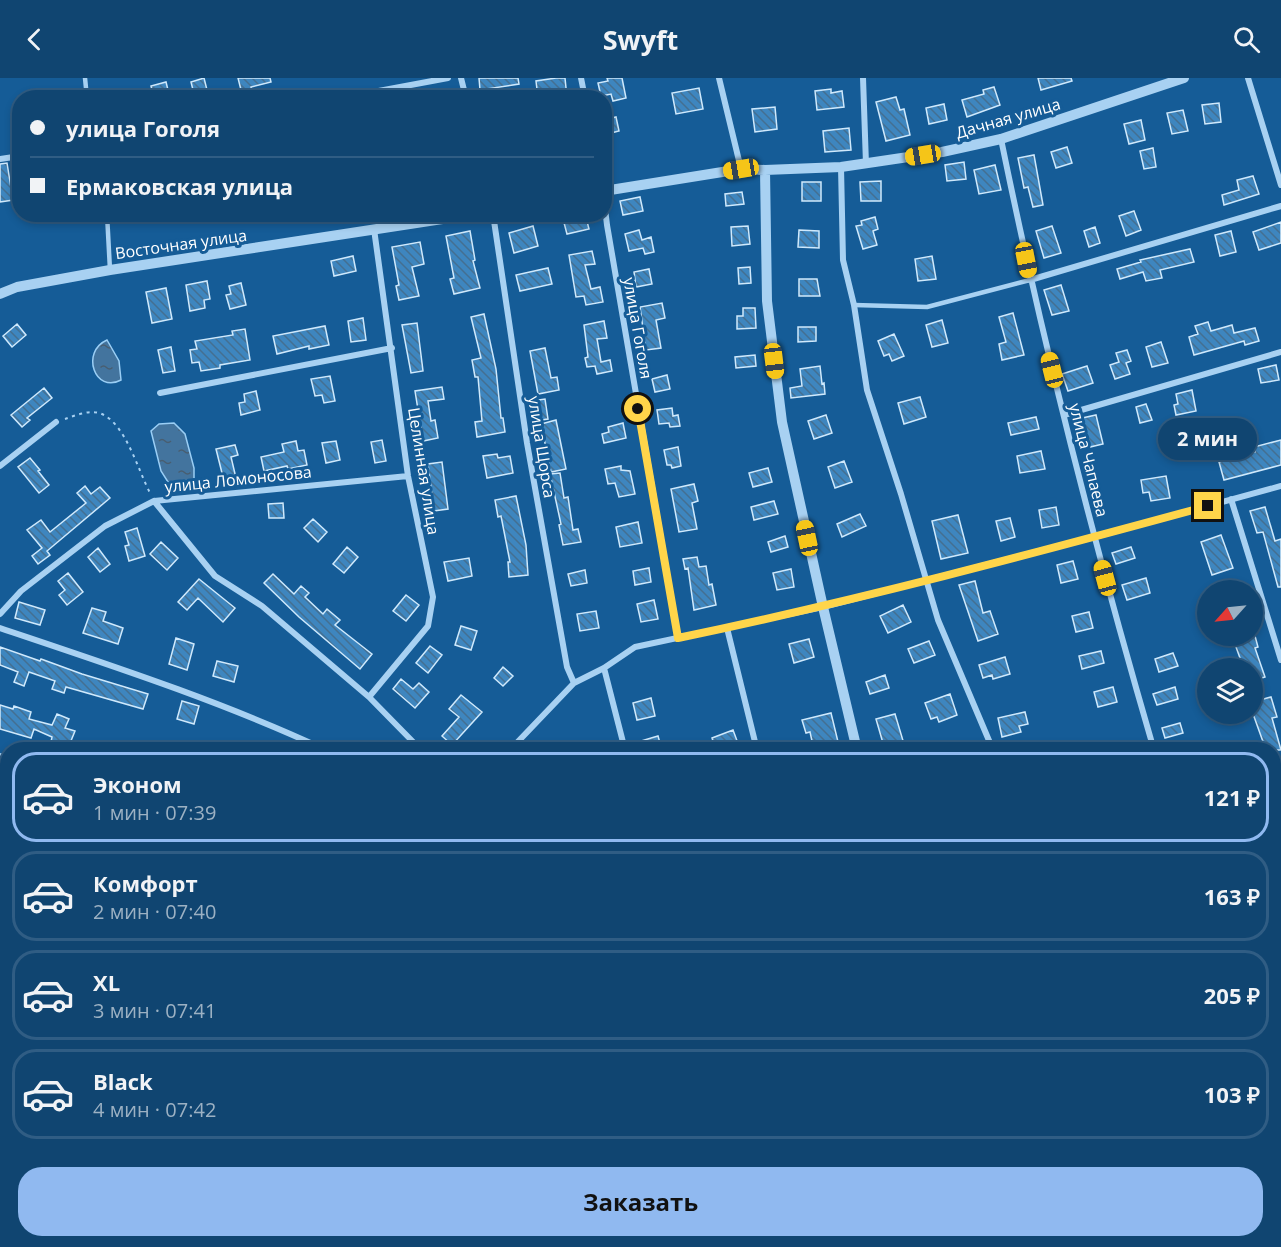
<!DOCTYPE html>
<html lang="ru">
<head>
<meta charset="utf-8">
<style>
	:root { --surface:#104571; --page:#1e4f79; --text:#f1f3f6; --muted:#9cb1c3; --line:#305d84; --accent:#90b9f0 }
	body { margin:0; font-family:"Open Sans",sans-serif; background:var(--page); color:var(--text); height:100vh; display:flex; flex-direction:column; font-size:22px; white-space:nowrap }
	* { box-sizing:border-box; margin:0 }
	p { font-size:20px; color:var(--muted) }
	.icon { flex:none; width:33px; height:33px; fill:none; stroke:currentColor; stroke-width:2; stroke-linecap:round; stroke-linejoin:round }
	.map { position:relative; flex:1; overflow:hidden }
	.sheet { position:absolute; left:0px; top:664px; width:1281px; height:506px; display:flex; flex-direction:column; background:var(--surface); border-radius:24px 24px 0 0; box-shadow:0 3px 9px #0003,0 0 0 2px var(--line) }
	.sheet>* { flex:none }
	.banner { position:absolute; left:12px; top:12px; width:600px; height:132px; border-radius:24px; box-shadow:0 3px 9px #0003,0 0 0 2px var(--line); display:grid; align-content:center; height:132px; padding:0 18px; background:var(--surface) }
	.needle { width:39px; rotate:243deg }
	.controls { position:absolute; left:1197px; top:502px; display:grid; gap:12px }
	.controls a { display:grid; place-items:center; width:66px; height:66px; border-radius:50%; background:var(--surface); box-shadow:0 3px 9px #0003,0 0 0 2px var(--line); font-size:30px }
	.end { position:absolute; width:27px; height:27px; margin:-14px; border:8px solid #ffd54a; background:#111; box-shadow:0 0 0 3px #111 }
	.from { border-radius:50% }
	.bubble { position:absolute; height:42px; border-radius:21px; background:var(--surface); box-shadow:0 3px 9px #0003,0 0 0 2px var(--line); font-size:20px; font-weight:700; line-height:42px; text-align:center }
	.car { position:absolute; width:18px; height:36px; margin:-18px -9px; border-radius:8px; box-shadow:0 0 4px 2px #0007; background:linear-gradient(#f5c518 24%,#345 0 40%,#f5c518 0 76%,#345 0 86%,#f5c518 0) }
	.banner b { display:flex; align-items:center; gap:21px; height:57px; font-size:22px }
	.banner b+b { border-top:2px solid var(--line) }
	.banner i { width:15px; height:15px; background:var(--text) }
	ul { padding:10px 0 0; list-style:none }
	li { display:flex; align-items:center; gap:18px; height:90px; margin:0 12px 9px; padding:0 6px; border:3px solid var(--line); border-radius:24px }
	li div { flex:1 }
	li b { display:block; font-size:22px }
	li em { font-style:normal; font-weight:700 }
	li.current { border-color:var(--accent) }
	li>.icon { width:54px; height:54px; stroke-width:1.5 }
	.button { display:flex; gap:12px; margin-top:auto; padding:12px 18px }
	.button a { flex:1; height:69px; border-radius:24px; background:var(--accent); color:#111; font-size:24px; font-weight:700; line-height:69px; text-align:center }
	header { display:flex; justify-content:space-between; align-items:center; height:78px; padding:0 18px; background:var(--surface); font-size:27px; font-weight:700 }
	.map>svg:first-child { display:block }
</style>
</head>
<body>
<header><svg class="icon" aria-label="back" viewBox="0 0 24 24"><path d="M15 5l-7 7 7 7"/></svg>Swyft<svg class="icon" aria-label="search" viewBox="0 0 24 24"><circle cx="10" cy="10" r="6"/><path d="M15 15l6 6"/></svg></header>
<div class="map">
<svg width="1281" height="1169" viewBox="0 0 1281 1169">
	<defs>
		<pattern id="water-ripples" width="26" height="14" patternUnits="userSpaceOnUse" patternTransform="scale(1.5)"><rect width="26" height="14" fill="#43749e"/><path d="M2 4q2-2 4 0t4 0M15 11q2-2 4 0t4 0" fill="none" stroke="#485e71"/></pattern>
		<pattern id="building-back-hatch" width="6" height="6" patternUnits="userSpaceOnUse" patternTransform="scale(1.5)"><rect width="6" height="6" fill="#3e86bf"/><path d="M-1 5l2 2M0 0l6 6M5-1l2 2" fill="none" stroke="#446f91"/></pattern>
	</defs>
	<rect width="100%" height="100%" fill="#155c97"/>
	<path fill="url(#water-ripples)" stroke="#9acef5" stroke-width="1.5" d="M107,262L119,283L121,302C95,316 80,274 107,262Z
		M174,345L185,356L194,390V402L168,404L161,393L151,353L159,346Z"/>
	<path fill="url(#building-back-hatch)" stroke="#cfe9fc" stroke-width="1.5" d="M204,0L209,20H195L191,4Z
		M238,0H270L271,4L251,9L253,18L243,20Z
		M479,0H518L519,6L480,12Z
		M556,0H565L567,20H538L536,3Z
		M607,0H622L626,20L613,23L611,16L601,18L598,5L608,3Z
		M1038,0H1071L1072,3L1041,12Z
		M166,4L170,20H154L151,8Z
		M994,9L1000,27L967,39L962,22L984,16L983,12Z
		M699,10L703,31L676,36L672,15Z
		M831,11V15L842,13L844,29L817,32L815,13Z
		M896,19L900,32L904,31L910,57L886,63L876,24Z
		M1219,25L1221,44L1205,46L1202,27Z
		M944,26L947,42L929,46L926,30Z
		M775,29L777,51L755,54L752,31Z
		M1183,32L1188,53L1172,56L1167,35Z
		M616,39L619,53L607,56L604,42Z
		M1141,42L1145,62L1129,66L1124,46Z
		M849,50L851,72L825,74L823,53Z
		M1067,69L1072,85L1056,90L1051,74Z
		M1153,70L1156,89L1144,91L1140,73Z
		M1034,77L1043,127L1033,129L1028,109L1024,110L1018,80Z
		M964,84L966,101L947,103L945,87Z
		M7,85L13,122L0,124V86Z
		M995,87L1001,112L979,116L974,92Z
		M1253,98L1259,116L1224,127L1222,117L1239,112L1237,102Z
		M881,103V123H861L860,104Z
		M802,104H821V123H802Z
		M742,114L744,126L726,128L725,116Z
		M640,119L643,133L623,137L620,123Z
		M1134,133L1141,152L1126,158L1119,138Z
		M580,136H585L589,151L567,156L563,141Z
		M875,139L878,151L873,153L877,167L863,171L856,148L862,147L861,143Z
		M1281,144V165L1259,172L1253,154Z
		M533,148L538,168L514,175L509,155Z
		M748,148L750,166L732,168L731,149Z
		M1052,148L1061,175L1044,180L1036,153Z
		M1095,149L1100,165L1089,169L1084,153Z
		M639,152L642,162L651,159L654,174L645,176L643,170L629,173L625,156Z
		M799,152L819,153V170L798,169Z
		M470,153L475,182L473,183L480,210L454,216L450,201L454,200L446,158Z
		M1231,153L1236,174L1220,178L1215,157Z
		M420,164L424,186L412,189L419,218L399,222L396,208L399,207L392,169Z
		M1190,171L1194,184L1160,192L1162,200L1146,203L1143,194L1120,201L1117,191L1141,184L1140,182Z
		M592,173L595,186L585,187L591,211L600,209L603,224L586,227L584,218L576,219L569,177Z
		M353,178L356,193L334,198L331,183Z
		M932,178L936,201L918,203L915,181Z
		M750,189L751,205L739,206L738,190Z
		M548,190L552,206L520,213L516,197Z
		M649,191L652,206L636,209L634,194Z
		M799,201H817L820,218H799Z
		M207,203L210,221L204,222L205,230L190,233L186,207Z
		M241,205L246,227L230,231L226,217L231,216L229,208Z
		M1061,207L1069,233L1052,237L1044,212Z
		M166,210L172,241L152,245L146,214Z
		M662,225L665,240L656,242L661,270L646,272L640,229Z
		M743,230H755L756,250L737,251V238H743Z
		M1013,235L1024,277L1002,282L999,266L1006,264L999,239Z
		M484,236L496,291L501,340H503L505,354L477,359L475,344L482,343L478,299H475L472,282L481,280L471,239Z
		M363,240L366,262L351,264L348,243Z
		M942,242L948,265L932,269L926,247Z
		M604,243L607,260L597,261L601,284L610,282L612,293L597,296L595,288L587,289L585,280L588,279L584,247Z
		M1208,244L1211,253L1232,247L1234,255L1255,250L1259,263L1245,267L1244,263L1194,277L1189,259L1198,256L1195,248Z
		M417,245L423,293L411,295L402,247Z
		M17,246L26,257L12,269L3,258Z
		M325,248L329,267L309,271V268L277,276L273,258Z
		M798,249H816V263L798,264Z
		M245,251L250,282L220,287V290L201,293L199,284L192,285L190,272L197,271L195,263L233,257L232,253Z
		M894,256L904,278L892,283L889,276L884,278L878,263Z
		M1161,264L1168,285L1152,289L1146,269Z
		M171,269L175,293L163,295L158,272Z
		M545,270L551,300L557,299L559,312L538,316L530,273Z
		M1127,272L1131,283L1126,285L1130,296L1115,301L1110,287L1119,284L1116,275Z
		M755,277L756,288L736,290L735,279Z
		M1276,287L1279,302L1261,305L1258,291Z
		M820,288L822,306L824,305L825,316L791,320L790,310L802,308L800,291Z
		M1087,288L1093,305L1068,313L1062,296Z
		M667,297L670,311L655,314L652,301Z
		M330,298L335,323L324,325L322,317L315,318L311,301Z
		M442,309L444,321L428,323L431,343L435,342L438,360L423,363L415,313Z
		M44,310L52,320L27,340L30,342L22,349L11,337Z
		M1192,312L1196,333L1176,337L1174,327L1178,326L1176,316Z
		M256,313L260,332L241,337L239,325L245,324L244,316Z
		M920,319L926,339L904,346L898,325Z
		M545,321L548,341L535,343L532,323Z
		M1146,326L1152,342L1140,345L1136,329Z
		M672,330L673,338L678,337L680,348L670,349L669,345L659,346L657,332Z
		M826,337L832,355L814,361L808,343Z
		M1096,337L1103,366L1090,369L1088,363L1078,365L1073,342Z
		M1036,339L1039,351L1011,357L1008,345Z
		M556,342L566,391L551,394L541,346Z
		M623,345L626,360L604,365L602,356L609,354L608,349Z
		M382,362L386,383L375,385L371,364Z
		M1281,362V387L1224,402L1219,384L1255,374L1254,369Z
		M296,363L298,373L304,372L307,387L288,391L287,388L264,393L261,379L284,374L282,366Z
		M336,363L340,382L326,385L322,365Z
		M235,367L238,377L231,379L236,400L224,403L216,371Z
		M678,369L681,388L672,390L671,387H667L664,372Z
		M1041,373L1045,391L1020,395L1017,378Z
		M497,376L498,380L510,378L513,395L487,400L483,378Z
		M30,380L40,392L38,393L49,407L39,415L18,389Z
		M844,383L852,404L835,410L828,389Z
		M442,384L448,431L434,433L428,386Z
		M621,388V392L630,393L635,416L619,419L615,405L608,406L605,391Z
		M768,390L772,404L753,409L749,395Z
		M560,395L564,420L568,419L573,452L578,451L581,464L563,467L559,447L561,446L550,396Z
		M1166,398L1170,420L1151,423L1149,414L1143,415L1141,402Z
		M694,406L698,423L692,425L697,451L679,454L671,411Z
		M85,408L91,416L100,409L110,420L47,473L50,477L38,486L32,478L42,470L27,452L41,442L50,454L86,425L77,415Z
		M516,418L526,467L528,497L509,499L508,484H510L501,438L498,439L495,422Z
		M774,423L778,436L754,442L751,429Z
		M283,425L284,440H269L268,426Z
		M1056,429L1059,447L1042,450L1039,432Z
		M1265,429L1275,463L1281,461V509H1278L1263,454L1257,455L1250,433Z
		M860,436L866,448L842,459L837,446Z
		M958,437L968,475L941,481L932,443Z
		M1010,440L1015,459L1001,463L996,443Z
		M313,441L327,454L318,464L304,450Z
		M638,444L642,465L620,469L616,449Z
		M137,450L145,478L129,483L125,468L129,467L125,454Z
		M1221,457L1233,490L1212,497L1201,464Z
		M785,458L788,469L771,474L768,464Z
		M161,464L178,480L167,492L150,476Z
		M347,469L358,479L344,495L333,486Z
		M1131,469L1135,480L1116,486L1112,475Z
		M98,470L110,486L100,494L88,479Z
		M697,479L699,489L706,488L709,507L712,506L716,527L694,532L688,490L685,491L683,481Z
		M469,480L472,498L448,503L444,484Z
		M1073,483L1078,501L1061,505L1057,487Z
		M649,490L651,504L635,507L633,493Z
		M791,491L794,509L777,512L773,495Z
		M585,492L587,505L571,508L568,496Z
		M68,495L83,514L67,527L59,517L65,512L58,503Z
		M273,496L294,516L301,508L309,515L305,519L323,536L327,531L340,542L335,547L372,576L360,591L299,539L264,505Z
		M1146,500L1150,515L1127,522L1122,507Z
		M199,501L235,530L223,544L198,520L187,532L178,524Z
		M975,503L983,535L990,533L998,556L978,563L959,507Z
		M406,517L419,527L406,543L393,533Z
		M654,522L658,541L641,544L637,526Z
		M19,524L45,532L40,547L15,540Z
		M903,527L911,544L888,555L880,538Z
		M92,530L106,534L103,543L123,550L118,566L83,555Z
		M596,533L599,550L580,553L577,536Z
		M1089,534L1093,550L1076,554L1072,538Z
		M461,548L477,553L471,572L455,567Z
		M1232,558H1255L1258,569L1255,570L1265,599L1252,603V591H1244Z
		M176,560L194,566L187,592L169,586Z
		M809,561L814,579L794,585L789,566Z
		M929,563L935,577L914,585L908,571Z
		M430,568L442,577L428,595L416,585Z
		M0,569L40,583L41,581L82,596L148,616L143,631L66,609L64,615L52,611L55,603L29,594L24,608L14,604L18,594L0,587Z
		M1101,573L1104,585L1082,591L1079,578Z
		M1173,575L1178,588L1159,594L1155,581Z
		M1005,579L1010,596L993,601L992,597L983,600L979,587Z
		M217,583L238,588L234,604L213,598Z
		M503,589L513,598L503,608L494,600Z
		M885,597L889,610L870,616L866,604Z
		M401,601L413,611L419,605L429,614L415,630L393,611Z
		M1113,609L1117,624L1098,629L1094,614Z
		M1175,609L1178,621L1157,627L1153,616Z
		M950,616L957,637L939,644L937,639L931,641L925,625Z
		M461,617L482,634L452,667L442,658L459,639L449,631Z
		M1271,619L1277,639L1272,640L1281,672H1266L1252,633V624Z
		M651,620L655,638L637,642L633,625Z
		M182,623L199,628L194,646L177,641Z
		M0,627L13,631L14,628L31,634L29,641L52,647L57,636L69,641L65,650L75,653L68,670L51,664L52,659L34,651L31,660L0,651Z
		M1025,634L1028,646L1019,648L1021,654L1002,659L998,640Z
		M831,635L840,672H814L810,654L806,655L802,642Z
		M895,636L904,666L885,672L876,641Z
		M1180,645L1183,655L1165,660L1162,650Z
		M733,652L739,668L729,672H716L712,660Z
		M658,658L662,672H643L641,663Z"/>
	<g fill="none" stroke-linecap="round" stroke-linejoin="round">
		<path stroke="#a8d1f2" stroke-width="2" stroke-dasharray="3 4.5" stroke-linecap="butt" d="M65,341C76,337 91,331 102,336C126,347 138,392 150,415
			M1274,811L1281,809"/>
		<path stroke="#a8d1f2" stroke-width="4.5" d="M85,0L87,20
			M107,136L110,192
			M854,227L927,229L1030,202"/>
		<path stroke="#a8d1f2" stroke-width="6" d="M461,0L466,20
			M581,0L585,20
			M719,0L741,91
			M863,0L866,86
			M1248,0L1281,107
			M341,20L448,0
			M1001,61C1043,267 1095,470 1154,672
			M0,81L20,78
			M841,89L843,182L854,227L867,312L901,416L938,542L993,672
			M604,122L607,147L678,560
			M493,136L527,365L567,589L574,605
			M1030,202L1281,128
			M160,315L392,270
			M1064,337L1281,274
			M0,388L56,344
			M1231,421L1281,582
			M154,423L215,498L262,528L369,619L421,672
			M0,536L21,513L105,448L154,423L408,398
			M0,550C110,587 221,623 326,672
			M727,550L757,672
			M604,590L625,672
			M369,619L428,548L433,519L408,398L374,151
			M510,672L574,605L604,590L635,569L823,529L1094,459L1281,408
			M0,941L8,945
			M1274,1058L1281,1080
			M1152,1162L1155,1169
			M207,1169L210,1162
			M375,1169L377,1162
			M571,1169L574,1162"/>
		<path stroke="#a8d1f2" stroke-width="10" d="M765,92L767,223L782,344L823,529L857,672
			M604,113L741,91L765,92L841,89L942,74L1001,61L1184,0
			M0,216L17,209L110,192L475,136
			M0,680L8,682
			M737,1162L744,1169
			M988,1162L991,1169"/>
	</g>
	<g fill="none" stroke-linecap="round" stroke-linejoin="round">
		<path stroke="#ffd54a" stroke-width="8" d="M638,331L678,560C856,523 1032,476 1208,428"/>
	</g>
	<g text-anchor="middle" stroke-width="6" stroke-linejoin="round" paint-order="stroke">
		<g font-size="16" fill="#fff" stroke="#155c97">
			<text transform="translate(1008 40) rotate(-16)" y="6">Дачная улица</text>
			<text transform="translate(181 166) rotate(-8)" y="6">Восточная улица</text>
			<text transform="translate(638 250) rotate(80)" y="6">улица Гоголя</text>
			<text transform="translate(542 369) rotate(81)" y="6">улица Щорса</text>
			<text transform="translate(1089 382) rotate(76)" y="6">улица Чапаева</text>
			<text transform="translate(424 393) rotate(81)" y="6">Целинная улица</text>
			<text transform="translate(238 401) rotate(-6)" y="6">улица Ломоносова</text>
		</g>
	</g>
</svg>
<div class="controls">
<a><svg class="needle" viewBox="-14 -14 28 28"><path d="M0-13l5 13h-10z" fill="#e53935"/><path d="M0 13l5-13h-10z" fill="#9cb1c3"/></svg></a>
<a><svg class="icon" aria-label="layers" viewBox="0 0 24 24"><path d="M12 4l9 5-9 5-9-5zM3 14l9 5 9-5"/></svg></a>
</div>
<i class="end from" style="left:638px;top:331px"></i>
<i class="end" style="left:1208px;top:428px"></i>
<div class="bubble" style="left:1158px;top:340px;width:99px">2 мин</div>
<i class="car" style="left:923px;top:77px;rotate:261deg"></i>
<i class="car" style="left:741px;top:91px;rotate:261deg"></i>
<i class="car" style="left:1026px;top:182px;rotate:169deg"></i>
<i class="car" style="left:774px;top:283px;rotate:173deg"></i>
<i class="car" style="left:1052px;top:292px;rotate:346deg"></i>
<i class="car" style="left:807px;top:460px;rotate:348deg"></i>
<i class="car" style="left:1105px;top:500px;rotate:345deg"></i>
<div class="banner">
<b><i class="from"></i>улица Гоголя</b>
<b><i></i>Ермаковская улица</b>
</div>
<section class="sheet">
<ul>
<li class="current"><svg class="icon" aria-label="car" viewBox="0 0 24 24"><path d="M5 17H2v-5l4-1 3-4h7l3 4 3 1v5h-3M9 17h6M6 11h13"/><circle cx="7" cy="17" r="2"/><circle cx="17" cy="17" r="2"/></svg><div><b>Эконом</b><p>1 мин · 07:39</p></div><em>121 ₽</em></li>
<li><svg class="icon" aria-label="car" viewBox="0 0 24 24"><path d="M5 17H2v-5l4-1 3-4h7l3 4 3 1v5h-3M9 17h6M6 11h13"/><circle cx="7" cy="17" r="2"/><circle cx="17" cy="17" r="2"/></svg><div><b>Комфорт</b><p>2 мин · 07:40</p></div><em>163 ₽</em></li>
<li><svg class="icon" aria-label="car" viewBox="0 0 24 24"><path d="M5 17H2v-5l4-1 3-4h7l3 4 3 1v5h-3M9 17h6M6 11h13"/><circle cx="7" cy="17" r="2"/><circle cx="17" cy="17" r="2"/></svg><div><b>XL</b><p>3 мин · 07:41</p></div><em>205 ₽</em></li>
<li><svg class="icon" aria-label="car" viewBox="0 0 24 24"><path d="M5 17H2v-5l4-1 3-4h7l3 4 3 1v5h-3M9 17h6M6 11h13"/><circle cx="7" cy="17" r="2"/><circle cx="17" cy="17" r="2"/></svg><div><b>Black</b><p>4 мин · 07:42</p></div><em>103 ₽</em></li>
</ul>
<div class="button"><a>Заказать</a></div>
</section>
</div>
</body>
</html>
